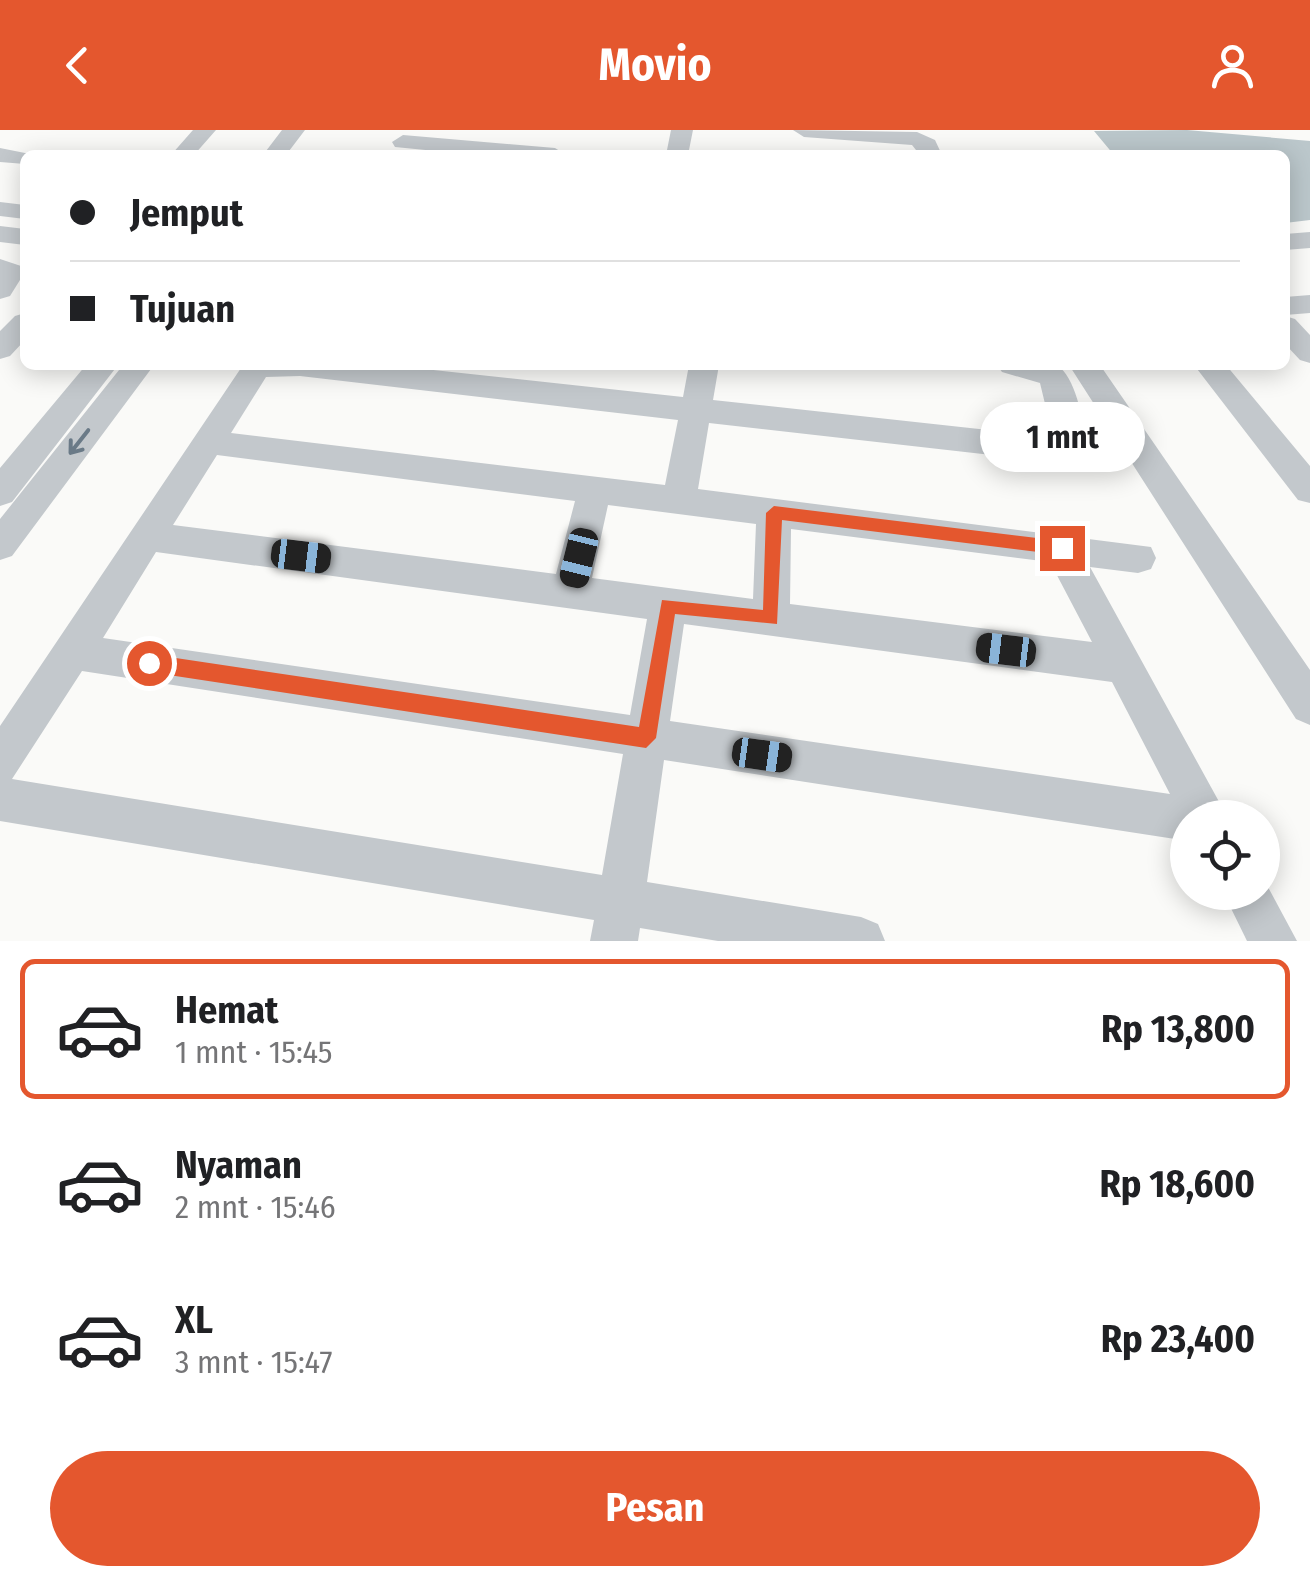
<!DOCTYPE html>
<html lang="id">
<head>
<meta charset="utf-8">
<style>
	:root { --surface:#fff; --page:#f2f2f2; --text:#202124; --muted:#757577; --line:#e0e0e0; --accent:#e4572e }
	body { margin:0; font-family:"Fira Sans Condensed",sans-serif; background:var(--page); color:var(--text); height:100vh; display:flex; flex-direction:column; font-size:38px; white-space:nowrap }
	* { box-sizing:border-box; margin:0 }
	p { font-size:32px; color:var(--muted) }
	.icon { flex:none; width:55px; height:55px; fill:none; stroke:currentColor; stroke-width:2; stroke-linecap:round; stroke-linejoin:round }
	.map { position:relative; height:811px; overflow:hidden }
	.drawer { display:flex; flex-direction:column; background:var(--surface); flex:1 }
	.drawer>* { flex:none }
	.top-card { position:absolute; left:20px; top:20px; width:1270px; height:220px; border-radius:15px; box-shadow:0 5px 25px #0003; display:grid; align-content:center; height:220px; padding:0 50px; background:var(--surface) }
	.fabs { position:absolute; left:1170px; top:670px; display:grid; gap:20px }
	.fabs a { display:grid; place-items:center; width:110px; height:110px; border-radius:50%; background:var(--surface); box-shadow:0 5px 25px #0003; font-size:50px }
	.end { position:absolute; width:45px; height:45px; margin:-22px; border:12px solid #e4572e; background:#fff; box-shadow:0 0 0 5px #fff }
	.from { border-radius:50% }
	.bubble { position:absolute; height:70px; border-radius:35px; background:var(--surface); box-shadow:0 5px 25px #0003; font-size:32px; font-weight:700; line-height:70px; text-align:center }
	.car { position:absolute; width:30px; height:60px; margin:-30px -15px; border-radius:12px; box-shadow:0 0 8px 2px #0007; background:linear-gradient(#222 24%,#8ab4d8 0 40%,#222 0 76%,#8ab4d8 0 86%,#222 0) }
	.top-card b { display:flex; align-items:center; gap:35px; height:95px; font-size:38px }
	.top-card b+b { border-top:2px solid var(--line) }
	.top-card i { width:25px; height:25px; background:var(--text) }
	ul { padding:18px 0 0; list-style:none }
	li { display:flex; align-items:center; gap:30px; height:140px; margin:0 20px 15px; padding:0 30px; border:5px solid transparent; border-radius:15px }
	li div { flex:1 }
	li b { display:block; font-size:38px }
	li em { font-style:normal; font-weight:700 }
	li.active { border-color:var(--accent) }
	li>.icon { width:90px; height:90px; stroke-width:1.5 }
	.primary-button { display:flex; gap:20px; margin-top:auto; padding:20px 50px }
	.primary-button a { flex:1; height:115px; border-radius:60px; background:var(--accent); color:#fff; font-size:40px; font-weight:700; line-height:115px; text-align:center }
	header { display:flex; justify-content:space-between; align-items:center; height:130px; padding:0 50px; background:var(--accent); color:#fff; font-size:45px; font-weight:700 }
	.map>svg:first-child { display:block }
</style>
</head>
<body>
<header><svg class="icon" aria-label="back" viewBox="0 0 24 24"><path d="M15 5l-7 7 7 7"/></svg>Movio<svg class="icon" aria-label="person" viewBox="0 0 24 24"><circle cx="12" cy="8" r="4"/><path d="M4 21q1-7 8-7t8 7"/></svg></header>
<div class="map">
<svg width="1310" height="811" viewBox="0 0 1310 811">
	<rect width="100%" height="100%" fill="#fafaf8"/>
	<path fill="#bbc7cb" d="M1187,0L1310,11V90L1285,93V25H1114L1094,1Z"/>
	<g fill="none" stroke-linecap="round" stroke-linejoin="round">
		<path fill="#c3c8cc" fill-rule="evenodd" d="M193,0H216L194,25H171Z
			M282,0H305L286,25H263Z
			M671,0H693L688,25H666Z
			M793,0L917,2L935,10L942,25H920L912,15L804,7Z
			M403,5L555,18L566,25H476L395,17L392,12Z
			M0,18L35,25H25V34L0,32Z
			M0,72L25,75V89L0,86Z
			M0,96L25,99V115L0,112Z
			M1310,102V118L1285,120V104Z
			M0,129L21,136L25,142L10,166L0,169Z
			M1310,165V183L1285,185V167Z
			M25,183V210L10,226L0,229V201L15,186Z
			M1285,186L1295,189L1310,205V233L1300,230L1285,214Z
			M86,235H118L12,372L0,376V338Z
			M123,235H154L12,426L0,430V389Z
			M243,235H387L683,267L689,235H719L713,270L1053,307L1040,253L1002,242L997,235C1015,235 1038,231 1055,235C1075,240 1090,307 1081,323L1054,332L709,293L698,359L1151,417L1156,428L1151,439L1138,443L1090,437L1228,688H1188V711L664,630L647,752L861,787L878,794L885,811H718L640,798L638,811H590L594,790L0,691V596ZM300,246L678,290L665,355L231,303L266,247ZM217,325L575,371L556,444L173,395ZM608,375L756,394L753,469L592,448ZM791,399L1050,432L1092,512L790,474ZM156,422L647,489L630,585L103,508ZM684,494L1112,552L1170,664L670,591ZM82,541L623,624L602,745L12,649Z
			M1069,235H1100L1310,540V595L1296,589Z
			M1194,235H1226L1310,336V373L1298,370Z
			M1262,746L1297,811H1247L1223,762H1262Z"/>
	</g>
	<defs><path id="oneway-shaft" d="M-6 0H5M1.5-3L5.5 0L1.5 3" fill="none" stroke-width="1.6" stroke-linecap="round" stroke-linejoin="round" transform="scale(2.5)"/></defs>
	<use stroke="#6a7a87" href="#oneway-shaft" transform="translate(79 312) rotate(128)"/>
	<path fill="#e4572e" d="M774,376L1062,411L1070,418L1062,425L782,390L777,494L675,484L656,608L646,618L149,542L140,533L149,524L639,597L662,470L763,480L766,383Z"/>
</svg>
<div class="fabs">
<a><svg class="icon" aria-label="locate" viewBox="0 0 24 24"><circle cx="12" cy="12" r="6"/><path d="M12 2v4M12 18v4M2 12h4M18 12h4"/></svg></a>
</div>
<i class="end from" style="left:149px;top:533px"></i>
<i class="end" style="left:1062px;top:418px"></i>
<div class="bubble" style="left:980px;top:272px;width:165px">1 mnt</div>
<i class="car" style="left:301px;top:426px;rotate:97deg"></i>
<i class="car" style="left:579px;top:428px;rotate:194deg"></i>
<i class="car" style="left:1006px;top:520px;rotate:277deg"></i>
<i class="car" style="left:762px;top:625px;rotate:98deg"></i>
<div class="top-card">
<b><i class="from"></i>Jemput</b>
<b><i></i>Tujuan</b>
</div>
</div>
<section class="drawer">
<ul>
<li class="active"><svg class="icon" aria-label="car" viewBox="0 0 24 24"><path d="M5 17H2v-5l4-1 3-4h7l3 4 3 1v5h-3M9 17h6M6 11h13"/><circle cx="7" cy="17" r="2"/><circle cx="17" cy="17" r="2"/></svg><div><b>Hemat</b><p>1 mnt · 15:45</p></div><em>Rp 13,800</em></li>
<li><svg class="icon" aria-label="car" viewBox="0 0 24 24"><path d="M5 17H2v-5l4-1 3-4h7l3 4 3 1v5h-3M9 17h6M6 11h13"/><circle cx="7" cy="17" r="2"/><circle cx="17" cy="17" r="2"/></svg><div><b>Nyaman</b><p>2 mnt · 15:46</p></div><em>Rp 18,600</em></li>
<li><svg class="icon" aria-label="car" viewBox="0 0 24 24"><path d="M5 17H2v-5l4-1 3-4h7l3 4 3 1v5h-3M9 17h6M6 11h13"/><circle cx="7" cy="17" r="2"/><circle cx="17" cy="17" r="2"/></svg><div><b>XL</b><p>3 mnt · 15:47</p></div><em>Rp 23,400</em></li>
</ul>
<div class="primary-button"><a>Pesan</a></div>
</section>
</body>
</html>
